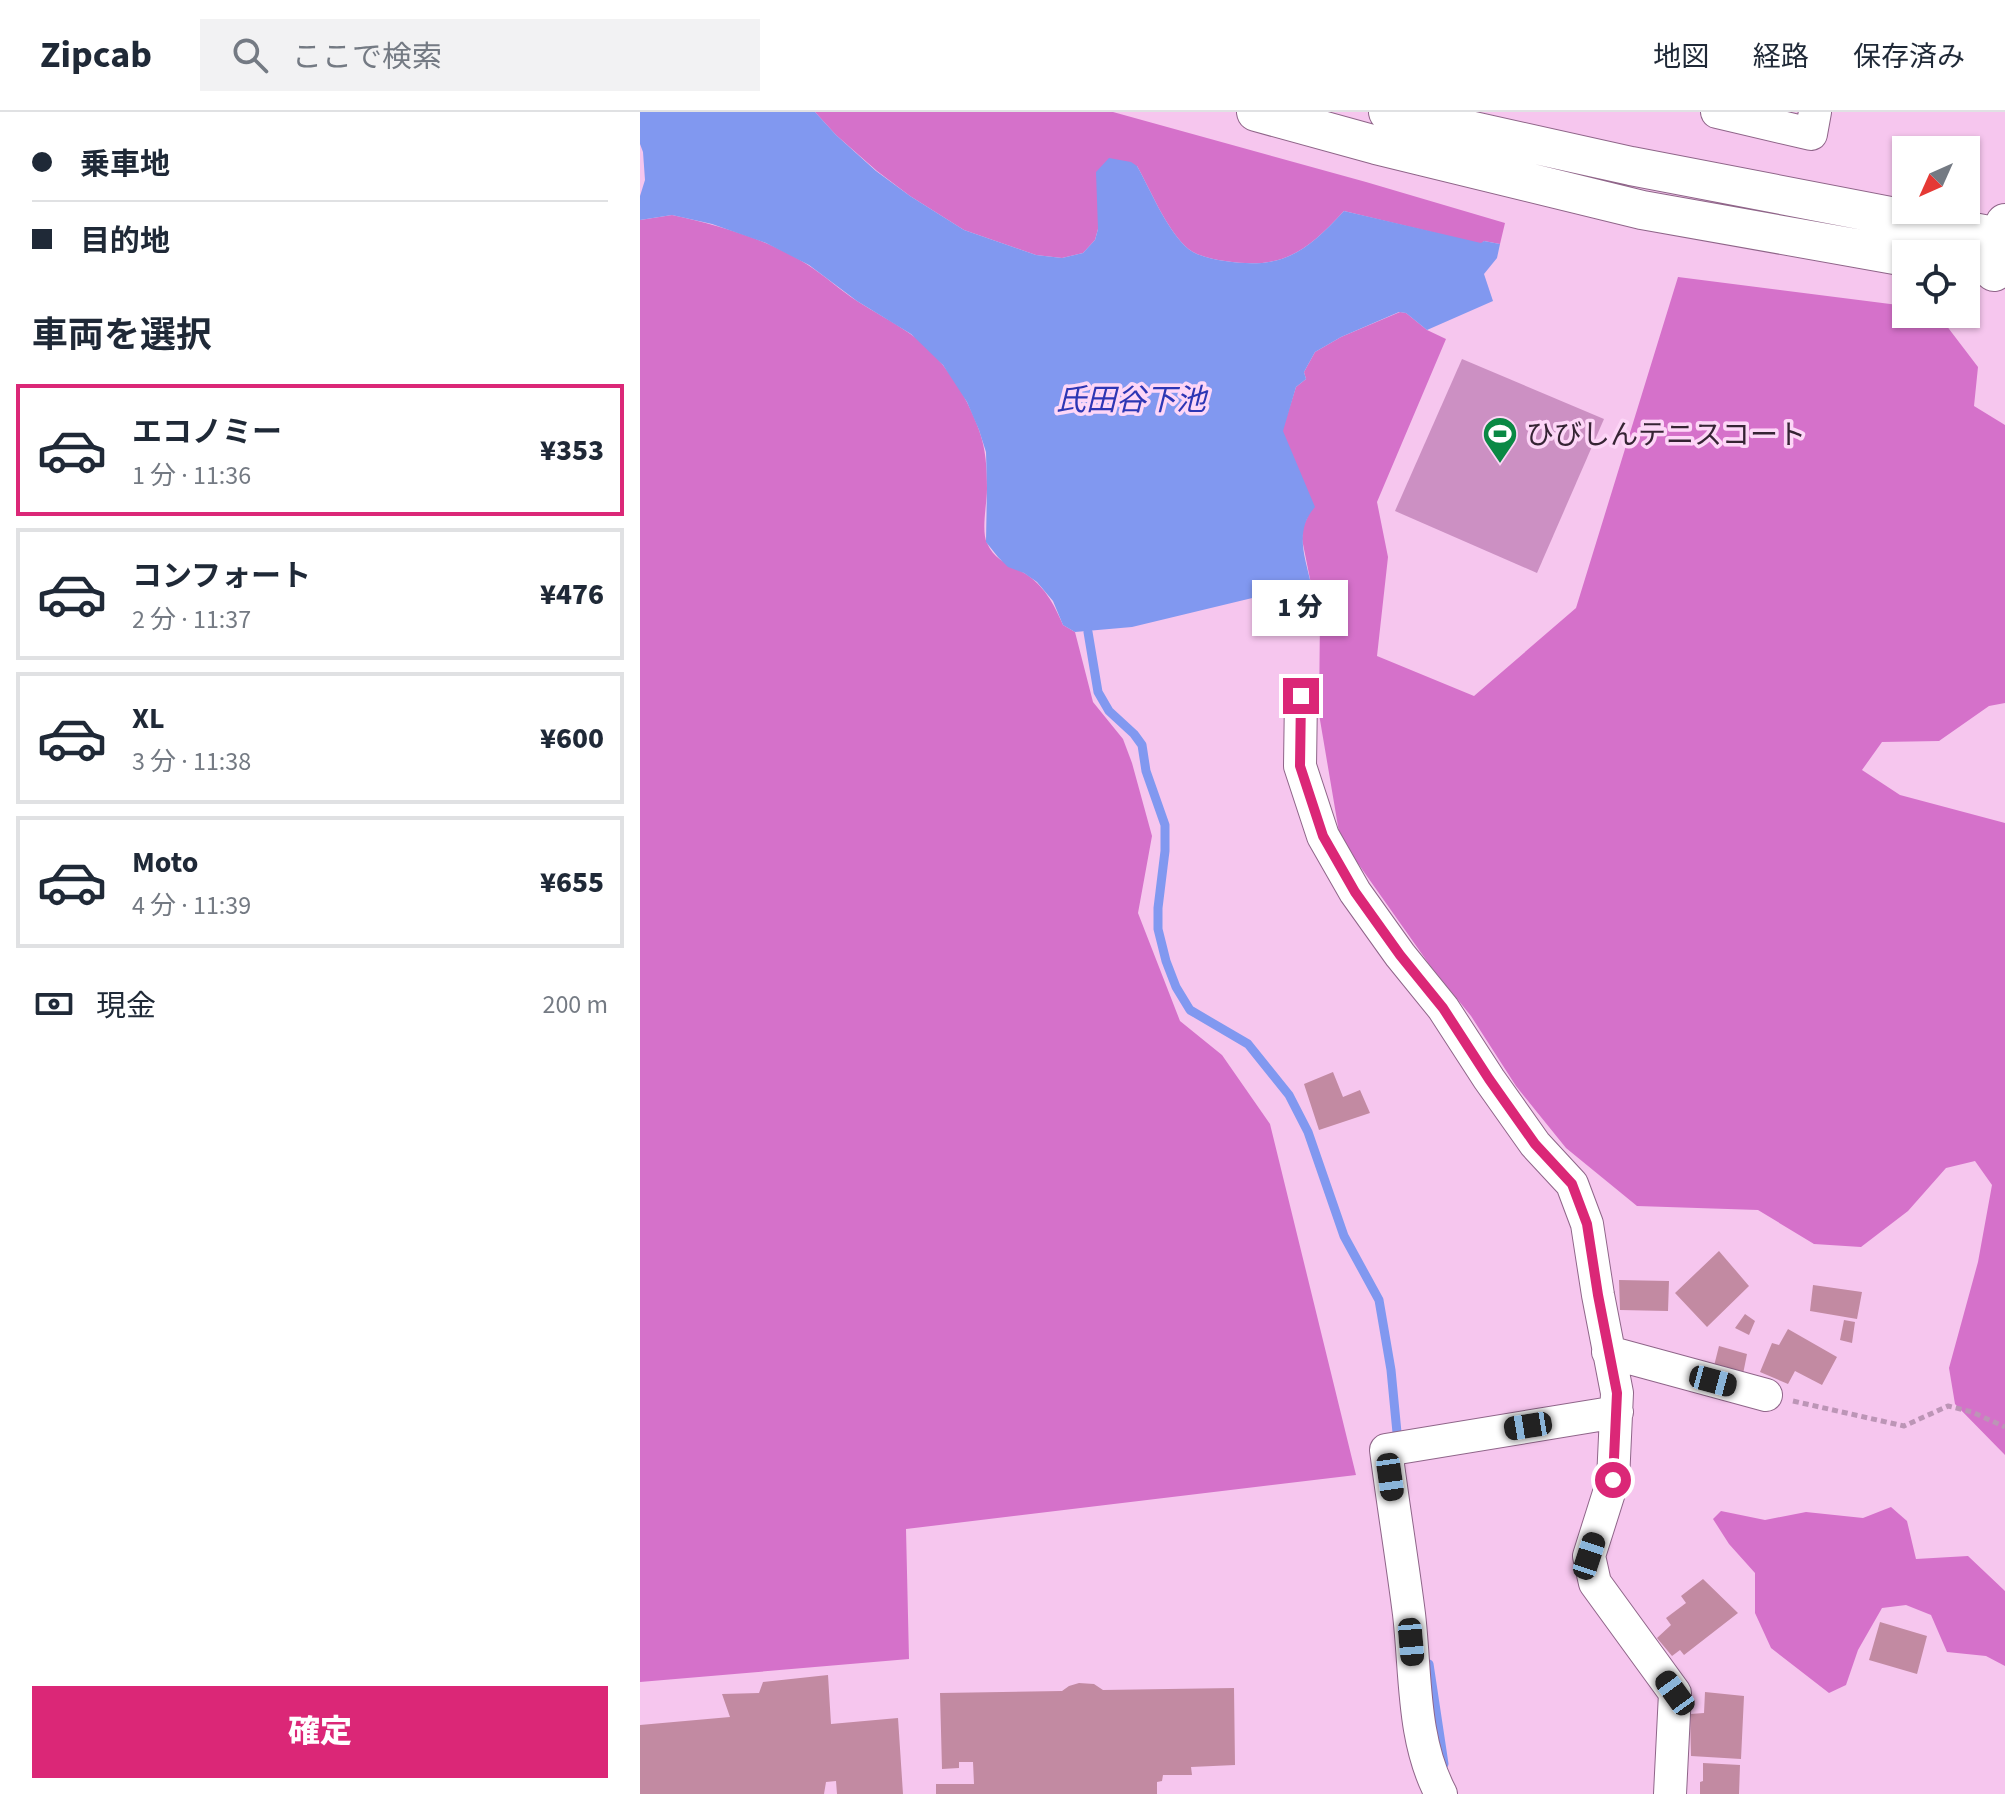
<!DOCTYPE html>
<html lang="ja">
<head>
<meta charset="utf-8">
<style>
	:root { --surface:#fff; --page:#f2f2f3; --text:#1f2937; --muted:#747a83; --line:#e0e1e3; --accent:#db2777 }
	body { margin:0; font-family:"Source Sans 3","Noto Sans JP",sans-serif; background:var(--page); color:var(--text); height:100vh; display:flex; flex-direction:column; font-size:30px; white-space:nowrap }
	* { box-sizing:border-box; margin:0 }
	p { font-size:26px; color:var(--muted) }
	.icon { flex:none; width:44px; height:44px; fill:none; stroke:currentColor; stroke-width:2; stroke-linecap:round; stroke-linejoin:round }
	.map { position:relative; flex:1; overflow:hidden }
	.side { display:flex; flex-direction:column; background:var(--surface); width:640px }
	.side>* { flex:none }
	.guide { display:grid; align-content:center; height:176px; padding:0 32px; background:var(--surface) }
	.needle { width:52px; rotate:225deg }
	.tools { position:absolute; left:1252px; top:24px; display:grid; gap:16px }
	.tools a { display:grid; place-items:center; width:88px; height:88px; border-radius:0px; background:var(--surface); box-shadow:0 2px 6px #0004; font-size:40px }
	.end { position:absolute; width:36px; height:36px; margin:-18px; border:10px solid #db2777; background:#fff; box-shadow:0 0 0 4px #fff }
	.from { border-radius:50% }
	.bubble { position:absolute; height:56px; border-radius:0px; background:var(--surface); box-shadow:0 2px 6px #0004; font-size:26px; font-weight:800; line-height:56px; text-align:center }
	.car { position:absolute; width:24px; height:48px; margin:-24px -12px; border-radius:10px; box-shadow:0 0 6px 2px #0007; background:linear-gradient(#222 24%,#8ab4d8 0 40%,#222 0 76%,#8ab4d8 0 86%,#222 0) }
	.guide b { display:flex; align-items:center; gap:28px; height:76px; font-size:30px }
	.guide b+b { border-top:2px solid var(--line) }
	.guide i { width:20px; height:20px; background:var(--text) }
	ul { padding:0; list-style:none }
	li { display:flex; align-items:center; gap:24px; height:132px; margin:0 16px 12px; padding:0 16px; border:4px solid var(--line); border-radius:0px }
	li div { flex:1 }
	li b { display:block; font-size:30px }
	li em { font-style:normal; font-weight:800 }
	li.current { border-color:var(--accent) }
	li>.icon { width:72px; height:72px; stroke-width:1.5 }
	h2 { padding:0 32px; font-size:36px; line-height:96px }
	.pay { display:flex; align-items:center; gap:20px; height:88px; padding:0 32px; font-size:30px }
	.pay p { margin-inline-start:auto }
	.cta { display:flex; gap:16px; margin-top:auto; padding:16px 32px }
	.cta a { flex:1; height:92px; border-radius:0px; background:var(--accent); color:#fff; font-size:32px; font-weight:800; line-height:92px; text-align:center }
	header { display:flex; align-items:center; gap:48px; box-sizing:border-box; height:112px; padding:0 40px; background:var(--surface); border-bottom:2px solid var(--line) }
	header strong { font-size:38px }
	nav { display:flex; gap:44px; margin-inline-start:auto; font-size:28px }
	.search { width:560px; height:72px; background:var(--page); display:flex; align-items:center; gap:20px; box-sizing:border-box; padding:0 28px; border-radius:0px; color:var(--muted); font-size:30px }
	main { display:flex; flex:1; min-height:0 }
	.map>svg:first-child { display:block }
</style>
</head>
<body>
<header>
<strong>Zipcab</strong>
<div class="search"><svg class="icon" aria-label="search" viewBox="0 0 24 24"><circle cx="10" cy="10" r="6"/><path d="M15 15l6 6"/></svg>ここで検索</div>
<nav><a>地図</a><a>経路</a><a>保存済み</a></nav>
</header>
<main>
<section class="side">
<div class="guide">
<b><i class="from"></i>乗車地</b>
<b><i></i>目的地</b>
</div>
<h2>車両を選択</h2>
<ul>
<li class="current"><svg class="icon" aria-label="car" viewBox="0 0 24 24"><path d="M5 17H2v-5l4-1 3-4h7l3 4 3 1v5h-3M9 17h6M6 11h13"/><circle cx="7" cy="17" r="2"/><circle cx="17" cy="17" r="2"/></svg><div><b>エコノミー</b><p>1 分 · 11:36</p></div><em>¥353</em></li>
<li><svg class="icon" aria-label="car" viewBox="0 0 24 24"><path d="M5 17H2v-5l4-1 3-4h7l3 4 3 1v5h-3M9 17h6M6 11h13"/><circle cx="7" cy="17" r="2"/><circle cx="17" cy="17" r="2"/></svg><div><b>コンフォート</b><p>2 分 · 11:37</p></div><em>¥476</em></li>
<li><svg class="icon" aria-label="car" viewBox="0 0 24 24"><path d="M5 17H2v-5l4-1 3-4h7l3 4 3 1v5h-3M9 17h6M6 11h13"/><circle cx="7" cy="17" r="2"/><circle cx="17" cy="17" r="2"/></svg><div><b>XL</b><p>3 分 · 11:38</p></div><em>¥600</em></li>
<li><svg class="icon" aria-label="car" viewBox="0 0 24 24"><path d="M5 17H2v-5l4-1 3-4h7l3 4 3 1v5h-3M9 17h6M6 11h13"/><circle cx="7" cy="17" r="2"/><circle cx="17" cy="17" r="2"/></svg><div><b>Moto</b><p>4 分 · 11:39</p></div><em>¥655</em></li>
</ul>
<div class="pay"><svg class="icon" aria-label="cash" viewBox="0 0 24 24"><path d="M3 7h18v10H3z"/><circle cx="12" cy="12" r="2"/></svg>現金<p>200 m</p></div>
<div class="cta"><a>確定</a></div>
</section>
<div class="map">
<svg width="1365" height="1682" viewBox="0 0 1365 1682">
	<rect width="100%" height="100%" fill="#f6c6ee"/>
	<path fill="#cc90c3" d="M822,247L964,307L897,461L755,399Z"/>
	<path fill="#d571ca" d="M175,0H473L726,70L865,111L860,132L844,129L841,132L704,99C666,140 643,158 585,149C572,147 555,144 545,134C525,114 511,79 497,54L458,97V117L455,128L443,141L422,146L396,143L324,118L270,84L237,59L196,23Z
		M32,103C78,113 128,127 168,153C185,164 200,178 217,189C234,200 252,209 269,221C301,243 326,281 339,318C346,337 347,357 347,377C347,391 341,419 347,431C354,448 370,453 384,461C404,473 414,492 423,513L435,520L453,590L483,627L492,651L512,724L498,801L540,909L582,943L630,1012L716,1363L266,1417L269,1547L0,1570V108Z
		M1038,165L1266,194V202H1289L1306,213L1338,255L1334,294L1365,313V591L1349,594L1299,629L1242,630L1222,658L1260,683L1365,711V1343L1315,1292L1309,1256L1338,1150L1352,1073L1335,1049L1306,1056L1268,1099L1221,1135L1174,1132L1118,1098L997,1094L926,1036L876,974L831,904L789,852L700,726L679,602L680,504L671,472L662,427L663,415L668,404L642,319L656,275L666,267L664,260L675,240L701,225L760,200L766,201L787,218L806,227L737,390L748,445L737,544L834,584L936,496Z
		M1251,1395L1267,1409L1276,1447L1328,1444L1365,1479V1554L1346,1544L1307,1540L1291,1503L1266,1493L1242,1496L1218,1538L1206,1573L1189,1581L1131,1536L1115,1501V1461L1089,1432L1073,1407L1081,1399L1125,1408L1166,1400L1223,1406Z"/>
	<path fill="#8198f0" d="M0,0H175L196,23L236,59L270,84L324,118L396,143L422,146L443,141L455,128L458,117L456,60L469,46L491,50L497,54C511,79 525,114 545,134C555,144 572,147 585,149C643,158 666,140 704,99L841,131L844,129L860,132L857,146L844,162L853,189L787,218L766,201L759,200L701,225L675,240L664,260L666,267L656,275L643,319L675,395C654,419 665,444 671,472L492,515L435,520L423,513L413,489L397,470L384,461L368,455L358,445L346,430L347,375L346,340L339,318L327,290L303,253L271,222L217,189L169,153L126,131L72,112L32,103L0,108V84L5,68L3,40L0,32Z"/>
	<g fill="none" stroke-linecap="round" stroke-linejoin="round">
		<path stroke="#8198f0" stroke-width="9" d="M448,520L458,580L469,599L494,622L502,633L506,659L525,713V739L518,796V817L526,849L536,875L550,898L608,932L649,983L668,1020L704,1124L739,1188L751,1258L758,1331
			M789,1552L804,1652"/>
	</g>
	<path fill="#c28aa2" d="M693,960L703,985L720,978L730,1001L679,1018L664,972Z
		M1079,1139L1109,1174L1067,1215L1035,1181Z
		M979,1168L1029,1169L1028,1199L980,1198Z
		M1173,1173L1222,1180L1217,1207L1170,1199Z
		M1105,1202L1115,1209L1109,1223L1095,1216Z
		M1204,1208L1215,1210L1212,1231L1200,1228Z
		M1148,1217L1197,1245L1182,1273L1155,1259L1148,1272L1120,1260L1132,1231L1139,1233Z
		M1079,1234L1107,1242L1103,1262L1074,1254Z
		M1063,1467L1098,1501L1044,1543L1040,1538L1032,1544L1017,1526L1031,1513L1026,1506L1046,1491L1041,1484Z
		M1240,1510L1287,1524L1277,1562L1229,1548Z
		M188,1563L191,1612L258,1606L263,1682H197L196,1669L186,1670L184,1682H0V1613L90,1605L82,1582L119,1581L123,1570Z
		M439,1571L454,1572L463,1578L594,1576L595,1653L551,1655L552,1663H523L522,1669L517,1670V1682H296V1672H334L333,1650H319V1656L302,1657L300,1581L422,1579L429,1574Z
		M1065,1580L1104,1584L1101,1647L1051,1644L1050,1602L1064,1601Z
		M1063,1651L1100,1653L1099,1682H1060V1670L1063,1669Z"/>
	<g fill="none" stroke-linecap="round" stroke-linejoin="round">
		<defs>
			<path id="minor" d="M1077,0L1171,22L1175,0
				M661,584L660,654L683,724L715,780L760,843L803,896L849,967L895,1032L932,1072L947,1112L958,1183L977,1281L973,1368L949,1444L955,1471L1035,1581L1030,1682
				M968,1240L1126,1283
				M801,1682C772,1628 776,1562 769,1502C762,1447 753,1392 746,1338L977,1300"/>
			<path id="tertiary" d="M616,0L736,33L1002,98L1266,145
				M748,0L991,54L1365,126
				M1354,160L1365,111"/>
		</defs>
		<use href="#minor" stroke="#8f6589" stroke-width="34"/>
		<use href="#tertiary" stroke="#8f6589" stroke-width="40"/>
		<path stroke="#bc95b6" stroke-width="5" stroke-dasharray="6 4" stroke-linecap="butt" d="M1153,1289L1264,1314L1308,1294L1332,1300L1365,1315"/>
		<use href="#minor" stroke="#fff" stroke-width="32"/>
		<use href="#tertiary" stroke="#fff" stroke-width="38"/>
	</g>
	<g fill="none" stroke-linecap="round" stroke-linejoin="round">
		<path stroke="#db2777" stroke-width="10" d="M661,584L660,654L683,724L715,780L760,843L803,896L849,967L895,1032L932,1072L947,1112L958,1183L977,1281L973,1368"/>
	</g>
	<defs>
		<symbol id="stadium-pin" viewBox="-11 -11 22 30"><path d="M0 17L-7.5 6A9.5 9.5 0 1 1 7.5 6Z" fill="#0a8944" stroke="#fdd6f7"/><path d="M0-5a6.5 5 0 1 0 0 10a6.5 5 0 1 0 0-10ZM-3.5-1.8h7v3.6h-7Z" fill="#fff"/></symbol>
	</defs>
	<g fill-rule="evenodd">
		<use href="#stadium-pin" x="840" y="302" width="40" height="54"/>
	</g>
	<g text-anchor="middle" stroke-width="7" stroke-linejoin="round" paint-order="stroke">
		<g font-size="28" fill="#362434" stroke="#fdd6f7" text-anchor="start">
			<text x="886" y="332">ひびしんテニスコート</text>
		</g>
		<g font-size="30" font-style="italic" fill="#2d36b4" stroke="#fdd6f7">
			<text x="491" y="298">氏田谷下池</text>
		</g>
	</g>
</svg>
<div class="tools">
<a><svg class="needle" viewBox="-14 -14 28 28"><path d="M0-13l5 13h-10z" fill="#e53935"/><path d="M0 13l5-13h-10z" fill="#747a83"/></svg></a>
<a><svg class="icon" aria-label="locate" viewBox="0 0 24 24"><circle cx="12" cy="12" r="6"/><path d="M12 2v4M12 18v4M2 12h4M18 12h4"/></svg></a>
</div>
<i class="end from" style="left:973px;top:1368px"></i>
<i class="end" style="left:661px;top:584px"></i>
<div class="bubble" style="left:612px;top:468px;width:96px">1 分</div>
<i class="car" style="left:1073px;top:1269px;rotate:105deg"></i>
<i class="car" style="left:888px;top:1314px;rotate:261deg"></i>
<i class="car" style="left:750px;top:1365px;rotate:172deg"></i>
<i class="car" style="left:949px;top:1444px;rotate:18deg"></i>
<i class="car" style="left:771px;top:1530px;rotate:175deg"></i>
<i class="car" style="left:1035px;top:1581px;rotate:324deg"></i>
</div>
</main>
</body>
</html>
